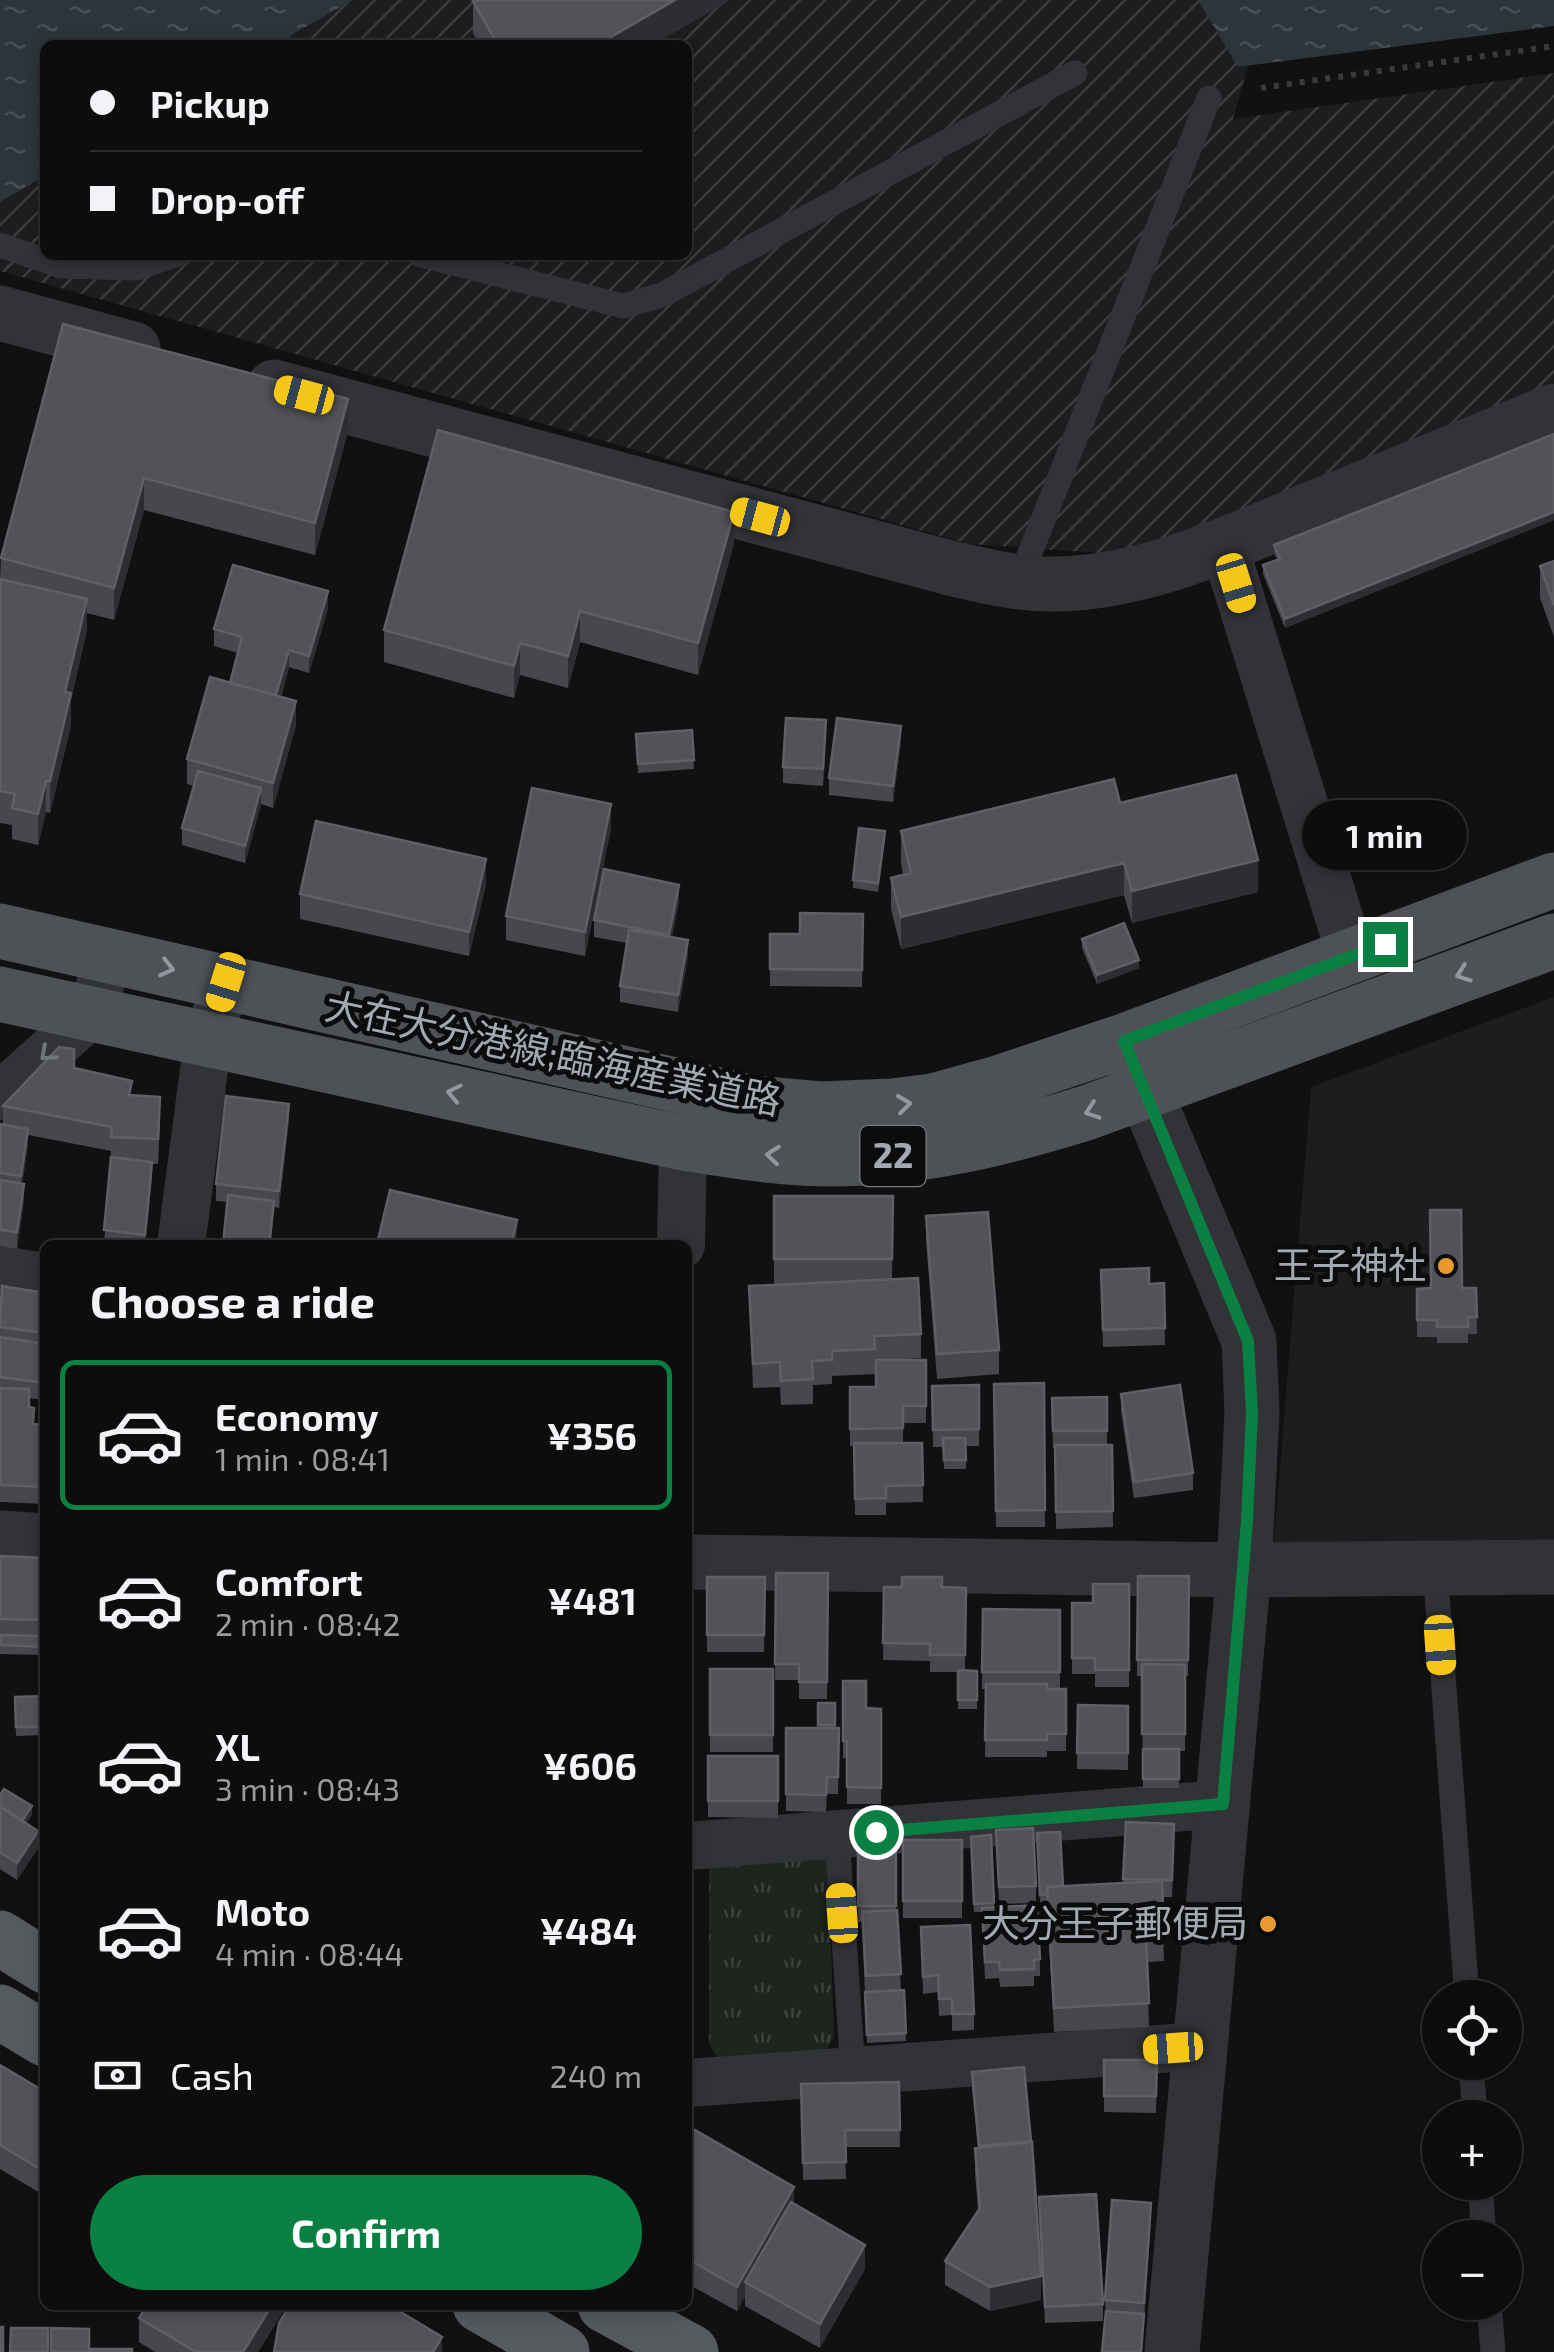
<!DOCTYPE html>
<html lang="en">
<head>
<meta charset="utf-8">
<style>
	:root { --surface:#0d0d0e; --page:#1b1b1c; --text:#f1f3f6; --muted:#9a9c9e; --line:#2d2d2e; --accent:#0b8043 }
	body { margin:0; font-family:"Exo 2","Noto Sans JP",sans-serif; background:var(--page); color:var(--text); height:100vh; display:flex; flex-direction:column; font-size:38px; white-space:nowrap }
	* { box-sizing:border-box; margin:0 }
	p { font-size:32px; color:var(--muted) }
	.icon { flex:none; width:55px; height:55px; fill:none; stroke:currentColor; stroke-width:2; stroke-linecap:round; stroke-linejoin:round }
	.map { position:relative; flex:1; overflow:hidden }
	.panel { position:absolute; left:40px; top:1240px; width:652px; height:1070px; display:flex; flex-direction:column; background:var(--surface); border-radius:15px; box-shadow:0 5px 15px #0003,0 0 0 2px var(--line) }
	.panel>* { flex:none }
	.banner { position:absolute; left:40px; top:40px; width:652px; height:220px; border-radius:15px; box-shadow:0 5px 15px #0003,0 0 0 2px var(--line); display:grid; align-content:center; height:220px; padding:0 50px; background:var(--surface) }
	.fabs { position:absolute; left:1422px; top:1980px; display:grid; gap:20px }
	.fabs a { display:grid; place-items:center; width:100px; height:100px; border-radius:50%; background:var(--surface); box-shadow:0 5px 15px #0003,0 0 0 2px var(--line); font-size:50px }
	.end { position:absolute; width:45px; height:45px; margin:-22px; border:12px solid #0b8043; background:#fff; box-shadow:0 0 0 5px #fff }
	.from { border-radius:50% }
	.bubble { position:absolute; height:70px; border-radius:35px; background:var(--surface); box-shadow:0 5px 15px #0003,0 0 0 2px var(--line); font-size:32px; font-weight:700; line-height:70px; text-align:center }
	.car { position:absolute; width:30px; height:60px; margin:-30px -15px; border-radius:12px; box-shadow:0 0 8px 2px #0007; background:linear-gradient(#f5c518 24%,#345 0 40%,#f5c518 0 76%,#345 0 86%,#f5c518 0) }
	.banner b { display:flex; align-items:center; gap:35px; height:95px; font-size:38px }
	.banner b+b { border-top:2px solid var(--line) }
	.banner i { width:25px; height:25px; background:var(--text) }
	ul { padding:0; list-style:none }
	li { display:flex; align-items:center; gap:30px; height:150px; margin:0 20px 15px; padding:0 30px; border:5px solid transparent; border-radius:15px }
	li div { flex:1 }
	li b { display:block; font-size:38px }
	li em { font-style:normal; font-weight:700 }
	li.current { border-color:var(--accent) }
	li>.icon { width:90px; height:90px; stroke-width:1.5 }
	h2 { padding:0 50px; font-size:45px; line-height:120px }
	.pay { display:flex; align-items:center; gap:25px; height:110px; padding:0 50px; font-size:38px }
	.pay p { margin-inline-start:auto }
	.primary-button { display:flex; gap:20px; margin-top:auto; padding:20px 50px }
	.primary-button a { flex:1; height:115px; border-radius:60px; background:var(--accent); color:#fff; font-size:40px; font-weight:700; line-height:115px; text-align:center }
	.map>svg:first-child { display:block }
</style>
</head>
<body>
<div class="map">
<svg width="1554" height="2352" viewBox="0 0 1554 2352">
	<defs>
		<pattern id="industrial-furrows" width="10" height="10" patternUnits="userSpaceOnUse" patternTransform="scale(2.5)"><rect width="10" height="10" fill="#1d1d1f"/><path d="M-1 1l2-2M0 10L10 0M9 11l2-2" fill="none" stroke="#3b3b3d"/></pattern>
		<pattern id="grass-tufts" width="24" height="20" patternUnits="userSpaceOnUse" patternTransform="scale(2.5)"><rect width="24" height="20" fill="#1d251e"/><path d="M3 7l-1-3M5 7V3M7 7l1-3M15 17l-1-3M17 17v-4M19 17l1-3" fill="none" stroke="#3b423c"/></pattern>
		<pattern id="water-ripples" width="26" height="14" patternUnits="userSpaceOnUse" patternTransform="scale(2.5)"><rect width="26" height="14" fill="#2b353a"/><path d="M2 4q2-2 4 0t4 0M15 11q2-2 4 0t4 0" fill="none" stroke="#474f54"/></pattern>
	</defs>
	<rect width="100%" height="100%" fill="#111112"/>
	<path fill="#1d1d1f" d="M1554,997V1543L1274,1542L1311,1087Z"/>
	<path fill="url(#industrial-furrows)" d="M353,0H1207L1248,66L1233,119L1554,73V383L1131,555L969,544L0,271V202L45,176V255H688V45H274Z"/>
	<path fill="url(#grass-tufts)" d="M828,1858L834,2037L821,2058L720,2062L709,2044V1865Z"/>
	<path fill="url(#water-ripples)" d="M0,0H353L274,45H45V176L0,202Z
		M1198,0H1554V26L1238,67Z"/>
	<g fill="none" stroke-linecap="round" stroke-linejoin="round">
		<path stroke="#383a3e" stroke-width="6" stroke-dasharray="5 8" stroke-linecap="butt" d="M1261,88L1554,46"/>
		<path stroke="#323337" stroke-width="25" d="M0,245L61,266L137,268L175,255
			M421,255L623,306L662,295L1075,73
			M1019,581L1209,98
			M1435,1567L1467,1998
			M837,1835L853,2071
			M1471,2062L1475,2118
			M1480,2182L1484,2238
			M1489,2302L1493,2352"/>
		<path stroke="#323337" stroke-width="48" d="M1224,545L1351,956
			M0,1096L93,1012L108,954
			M181,1245L208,1039L226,982
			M681,1245L683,1143
			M0,1270L45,1277
			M688,1846L1223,1804
			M688,2083L1200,2046"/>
		<path stroke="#323337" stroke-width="55" d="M0,313L133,349
			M274,387L950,568C985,576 1020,585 1056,584C1145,583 1231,542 1312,509C1393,477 1473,444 1554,411
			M1127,1048L1249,1341L1252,1413L1244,1570L1172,2352
			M0,1538L45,1541
			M688,1562L1244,1570L1554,1567"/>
		<path stroke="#4e5156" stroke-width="55" d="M0,931L754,1103L820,1109L892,1106L933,1101L998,1083L1124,1041L1554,880
			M0,994L683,1143C731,1150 780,1159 829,1159C918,1160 1002,1139 1086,1113L1554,941"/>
		<path stroke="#565a5f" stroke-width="55" d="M0,1938L45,1966
			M0,2012L45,2039
			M480,2305L562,2352
			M605,2305L691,2352"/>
	</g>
	<path fill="#47484d" d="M475,0H730L652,45H480L473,33V1Z
		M63,324L348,431L315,555L144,510L114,620L87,613V630L71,700V725L50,813L46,812L38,845L12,839V825L0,823V579L1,558Z
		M1554,434V520L1285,628L1263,574V565L1277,560L1274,553V545Z
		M734,543L698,675L580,642L568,688L520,675L514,698L384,662V630Z
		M1554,561V637L1540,598V566Z
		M328,608L309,673L289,667L281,697L296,725L273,808L261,804L245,863L182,845V828L194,786L187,784V759L230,683L238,653L214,646V629Z
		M692,730L694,769L638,773L636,734Z
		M826,737L823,786L783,783V767Z
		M901,742L893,802L829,795V778Z
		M1120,803L1258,892L1132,923L1124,895L901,949L891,909V878L903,875L901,863V831Z
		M611,828L585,956L506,940V916Z
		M885,839L878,892L853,888V880Z
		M486,884L469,956L300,919V894Z
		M679,901L672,937L688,957L678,1012L620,1002V986L627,943L594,937V920Z
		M863,914L862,987L770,986V934H800Z
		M1082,939L1139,968L1097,984L1082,948Z
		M74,1068L132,1095L160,1122L158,1164H152V1178L145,1245H104L111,1151L28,1135V1145L22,1184L24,1201L17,1249L0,1246V1124L3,1125V1106Z
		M289,1120L279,1208L274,1207L271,1245H223L228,1202L216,1201V1184Z
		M774,1196H893L892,1280L921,1334V1358L883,1360H926V1423H903V1443H922L923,1502L886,1503V1515H855L854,1446H850V1387H876V1360H875V1374L832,1376V1384L813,1385V1404L781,1405L780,1387L753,1388L749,1286L792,1284H774Z
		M926,1216L999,1350V1374L937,1379L926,1241Z
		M1101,1270L1149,1284L1164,1283L1165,1345L1103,1347Z
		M1431,1288H1476L1477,1334H1468V1343H1437V1337H1417V1289Z
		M45,1293V1400L29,1398V1407L34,1424L45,1425V1504L0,1502V1297Z
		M1044,1383L1045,1527H996L994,1384Z
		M979,1385V1446H966V1469H944L943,1447H933L932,1386Z
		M1121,1394L1193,1473V1490L1134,1498L1121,1411Z
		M1107,1397V1445H1112L1113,1527L1056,1529L1055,1448H1053L1052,1398Z
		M0,1556L45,1558V1655L0,1654Z
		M776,1573H828L827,1699H799V1680H775Z
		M1138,1576H1189L1188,1676H1185V1751H1179V1788H1143L1142,1676H1137Z
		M707,1577H765L764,1652H707Z
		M1129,1584V1687H1095V1674H1072V1603H1093Z
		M884,1587L966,1588L965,1671H977V1709H958V1672H930V1661L883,1660Z
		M983,1609L1060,1610V1689H1066V1751H1047V1757H985L986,1689H982Z
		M710,1669H773V1752H710Z
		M843,1681L866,1708L881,1709V1804H847V1758H843Z
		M45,1696V1735L16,1736L15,1697Z
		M818,1703H835V1728H839L838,1794H827L826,1812L786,1811V1728H818Z
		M1078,1705L1128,1706V1770L1077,1769Z
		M708,1756H778V1818L708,1817Z
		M0,1795L32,1815L26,1823L38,1848L17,1880L0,1869Z
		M1126,1822L1174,1841L1172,1897H1162L1164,1961L1147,1962L1149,2027L1054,2032L1047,1903H1040L1037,1833L1063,1886L1123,1883Z
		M996,1830L1036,1886V1903L999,1904Z
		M991,1835L994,1908L1040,1959V1976H1034V1986L1000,1987L999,1978L985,1979L982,1912H974L971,1837Z
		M858,1840H896V1910L901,1990H904L906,2041L867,2043L862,1922H858Z
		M903,1840H962V1918H903Z
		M921,1927L974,2014V2030L952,2031V2015L939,2016L938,1992L923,1994Z
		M1104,2060H1157L1156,2113L1104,2112Z
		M0,2065L45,2092V2196L0,2169Z
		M1024,2067L1041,2300L990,2311L945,2285V2261L978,2211L975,2173V2148H978L972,2089V2072Z
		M899,2082L900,2147H845L846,2179L803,2180L801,2084Z
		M688,2126L794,2204L865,2269L820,2348L745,2306V2296L737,2311L688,2284Z
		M1039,2197L1103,2304V2321L1045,2323Z
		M1151,2220L1142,2352H1102L1106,2317L1105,2300Z
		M147,2305H287L258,2352H155L139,2342V2318Z"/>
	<path fill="#2d2e31" d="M675,0H730L652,45H597Z
		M348,399V431L315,555V523Z
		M144,478V510L114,620V588Z
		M734,512V543L698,675V643Z
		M1554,512V520L1285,628V619Z
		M328,591V608L309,673V656Z
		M87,599V630L71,700V725L50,813V781L65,692Z
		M580,611V642L568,688V656Z
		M520,643V675L514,698V666Z
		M289,650V667L274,719V703Z
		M296,701V725L273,808V783Z
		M901,726V742L893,802V786Z
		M46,781V812L38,845V814Z
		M261,788V804L245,863V846Z
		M611,804V828L585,956V932Z
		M486,859V884L469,956V932Z
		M1258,860V892L1132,923V891Z
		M1124,863V895L901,949V917Z
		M679,885V901L669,952V935Z
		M688,940V957L678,1012V995Z
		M1139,960V968L1097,984V975Z
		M289,1104V1120L279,1208V1191Z
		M28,1129V1145L21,1193V1176Z
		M152,1162V1178L145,1245V1235Z
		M24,1184V1201L17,1249V1232Z
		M274,1201L271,1245H269Z
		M517,1220V1244L511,1245Z
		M32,1806V1815L18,1835V1827Z
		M38,1831V1848L17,1880V1863Z
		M794,2187V2211L745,2282V2296L737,2311V2287Z
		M1151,2203V2220L1144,2319V2303Z
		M865,2245V2269L820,2348V2324Z
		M1041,2276V2300L990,2311V2287Z
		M272,2305H287L258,2352H243Z
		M442,2337V2352H433Z"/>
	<path fill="#515358" stroke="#5e6066" stroke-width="2.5" d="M475,0H675L597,45H498L473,1Z
		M63,324L348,399L315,523L144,478L114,588L1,558Z
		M438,430L734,512L698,643L580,611L568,656L520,643L514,666L384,630Z
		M1554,434V512L1285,619L1263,565L1280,559L1274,545Z
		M1554,561V605L1540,566Z
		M233,565L328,591L309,656L289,650L276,695L230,683L242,637L214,629Z
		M0,579L87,599L65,692L71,693L50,781H46L38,814L12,808L15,794L0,791Z
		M210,677L296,701L273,783L187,759Z
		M786,718L826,720L823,769L783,767Z
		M837,718L901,726L893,786L829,778Z
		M692,730L694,760L638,764L636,734Z
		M198,771L261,788L245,846L182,828Z
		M1236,775L1258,860L1132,891L1124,863L901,917L891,878L911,873L901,831L1114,779L1120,803Z
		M532,788L611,804L585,932L506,916Z
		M316,821L486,859L469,932L300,894Z
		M859,828L885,831L878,883L853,880Z
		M604,869L679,885L669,935L594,920Z
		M800,913L863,914L862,970L770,969V934H800Z
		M1124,923L1139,960L1097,975L1082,939Z
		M629,930L688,940L678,995L620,986Z
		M59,1047L74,1049V1068L132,1081L129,1095L160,1097L158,1139L111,1137L112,1127L3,1106Z
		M226,1096L289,1104L279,1191L216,1184Z
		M0,1124L28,1129L21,1176L0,1173Z
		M111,1157L152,1162L145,1235L104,1230Z
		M0,1180L24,1184L17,1232L0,1230Z
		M390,1190L517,1220L511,1245H383L377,1244Z
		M228,1195L274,1201L269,1245H223Z
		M774,1196H893L892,1259H774Z
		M1430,1210H1461L1462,1288H1476L1477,1317H1468V1327H1437V1320H1417V1289L1431,1288Z
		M988,1212L999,1350L937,1354L926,1216Z
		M1149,1268V1284L1164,1283L1165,1328L1103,1330L1101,1270Z
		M918,1278L921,1334L874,1336L875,1349L832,1351V1360L812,1361L813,1379L781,1381L780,1362L753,1364L749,1286Z
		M2,1286L45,1293V1333L0,1327Z
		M0,1337L45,1344V1383L0,1377Z
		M876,1360H926V1406H903V1428L850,1429V1387H876Z
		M1044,1383L1045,1510L996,1511L994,1384Z
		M979,1385V1429L933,1430L932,1386Z
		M1180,1385L1193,1473L1134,1482L1121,1394Z
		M0,1388L29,1389V1407L34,1408L33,1424L45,1425V1487L0,1485Z
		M1107,1397V1431H1053L1052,1398Z
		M943,1438H965L966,1460H944Z
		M854,1443H922L923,1485L886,1486V1498L855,1499Z
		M1055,1445H1112L1113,1511L1056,1512Z
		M0,1556L45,1558V1620L0,1619Z
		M776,1573H828L827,1682H799V1664H775Z
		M1138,1576H1189L1188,1660H1137Z
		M707,1577H765L764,1635H707Z
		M902,1577H942V1587L966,1588L965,1655H930V1644L883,1643L884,1587H902Z
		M1093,1584H1129V1670H1095V1658H1072V1603H1093Z
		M983,1609L1060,1610V1672H982Z
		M0,1635L45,1636V1647L0,1645Z
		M1142,1664L1185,1665V1734H1142Z
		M710,1669H773V1735H710Z
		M958,1670L977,1671V1700H958Z
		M843,1681H866V1708L881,1709V1788L847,1787V1741H843Z
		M986,1684H1047V1689H1066V1734H1047V1740H985Z
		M45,1696V1727H16L15,1697Z
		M818,1703H835V1725H818Z
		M1078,1705L1128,1706V1753H1077Z
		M786,1728H839L838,1777H827L826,1795L786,1794Z
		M1143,1749H1179V1779H1143Z
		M708,1756H778V1801H708Z
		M4,1789L32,1806L22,1821L0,1806V1795Z
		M0,1806L38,1831L17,1863L0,1852Z
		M1126,1822L1174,1824L1172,1880L1123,1879Z
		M1033,1828L1036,1886L999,1887L996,1830Z
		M1060,1832L1063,1886L1047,1887L1048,1894L1040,1895L1037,1833Z
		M991,1835L994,1903L974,1904L971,1837Z
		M858,1840H896V1906H858Z
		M903,1840H962V1901H903Z
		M1162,1881L1164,1936L1146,1937L1149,2003L1054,2008L1047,1887Z
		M1037,1905L1040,1959L1034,1960V1969L1000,1970L999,1962H985L982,1908Z
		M897,1910L901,1974L866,1976L862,1912Z
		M970,1925L974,2014H952V1999H939L938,1975L923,1977L921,1927Z
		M904,1990L906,2033L867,2035L865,1992Z
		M1104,2060H1157L1156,2096H1104Z
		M0,2065L45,2092V2172L0,2145Z
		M1024,2067L1031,2141L979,2146L972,2072Z
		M899,2082L900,2130H845L846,2162L803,2163L801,2084Z
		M688,2126L794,2187L737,2287L688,2259Z
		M1032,2142L1041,2276L990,2287L945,2261L980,2208L975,2148Z
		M1096,2194L1103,2304L1045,2307L1039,2197Z
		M1112,2200L1151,2203L1144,2303L1105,2300Z
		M791,2202L865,2245L820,2324L745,2282Z
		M147,2305H272L243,2352H196L139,2318Z
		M290,2305H389L442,2337L433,2352H274L279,2323Z
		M1106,2311L1144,2314L1141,2352H1102Z
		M0,2327H3V2352H0Z
		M11,2328H48V2352H10Z
		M51,2328L89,2329V2349H132V2352H51Z"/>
	<defs><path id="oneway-chevron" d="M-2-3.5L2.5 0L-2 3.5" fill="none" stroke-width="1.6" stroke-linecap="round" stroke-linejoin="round" transform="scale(2.5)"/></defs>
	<g stroke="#9297a0">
		<use href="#oneway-chevron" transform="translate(167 968) rotate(13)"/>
		<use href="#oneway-chevron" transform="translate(1463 974) rotate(160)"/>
		<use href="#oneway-chevron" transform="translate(454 1093) rotate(-168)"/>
		<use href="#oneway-chevron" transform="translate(904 1104) rotate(-7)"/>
		<use href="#oneway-chevron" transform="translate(1092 1111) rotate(161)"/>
		<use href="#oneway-chevron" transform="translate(773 1155) rotate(-174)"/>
	</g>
	<use stroke="#70747b" href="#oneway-chevron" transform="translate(47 1054) rotate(138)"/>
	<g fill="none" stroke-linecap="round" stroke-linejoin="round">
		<path stroke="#0b8043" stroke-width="12" d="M876,1832L1223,1804L1247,1521L1252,1412L1248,1341L1124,1041L1385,944"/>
	</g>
	<g fill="#ea9931" stroke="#0c0c0d" stroke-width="4">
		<circle cx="1446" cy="1266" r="10"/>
		<circle cx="1268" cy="1924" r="10"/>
	</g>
	<g text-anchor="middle" stroke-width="10" stroke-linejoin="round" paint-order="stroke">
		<rect fill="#0c0c0d" stroke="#767a81" stroke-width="2.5" x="860.5" y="1126" width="65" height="60" rx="8"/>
		<g font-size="35" font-weight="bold" fill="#a3a9b3">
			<text x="893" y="1168">22</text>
		</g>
		<g font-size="38" fill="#a3a9b3" stroke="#0c0c0d">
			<text transform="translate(553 1054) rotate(12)" y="13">大在大分港線;臨海産業道路</text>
		</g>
		<g font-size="38" fill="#a3a9b3" stroke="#0c0c0d" text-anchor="end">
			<text x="1426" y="1279">王子神社</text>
			<text x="1248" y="1937">大分王子郵便局</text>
		</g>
	</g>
</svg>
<div class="fabs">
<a><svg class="icon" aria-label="locate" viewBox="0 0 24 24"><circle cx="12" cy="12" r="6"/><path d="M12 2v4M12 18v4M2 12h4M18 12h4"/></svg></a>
<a>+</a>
<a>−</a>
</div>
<i class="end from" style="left:876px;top:1832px"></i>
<i class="end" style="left:1385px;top:944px"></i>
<div class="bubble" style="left:1302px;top:800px;width:165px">1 min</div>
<i class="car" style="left:304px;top:395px;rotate:285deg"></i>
<i class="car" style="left:760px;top:517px;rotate:285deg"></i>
<i class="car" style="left:1236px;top:583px;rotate:163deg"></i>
<i class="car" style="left:226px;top:982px;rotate:197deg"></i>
<i class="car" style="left:1440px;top:1645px;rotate:176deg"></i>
<i class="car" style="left:842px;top:1913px;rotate:356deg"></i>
<i class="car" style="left:1173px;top:2048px;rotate:266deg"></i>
<div class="banner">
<b><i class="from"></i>Pickup</b>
<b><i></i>Drop-off</b>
</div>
<section class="panel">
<h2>Choose a ride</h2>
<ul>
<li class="current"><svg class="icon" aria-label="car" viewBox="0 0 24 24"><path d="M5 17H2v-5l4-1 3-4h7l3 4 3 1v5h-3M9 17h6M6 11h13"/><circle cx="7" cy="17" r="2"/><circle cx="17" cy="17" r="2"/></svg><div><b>Economy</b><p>1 min · 08:41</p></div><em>¥356</em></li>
<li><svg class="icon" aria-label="car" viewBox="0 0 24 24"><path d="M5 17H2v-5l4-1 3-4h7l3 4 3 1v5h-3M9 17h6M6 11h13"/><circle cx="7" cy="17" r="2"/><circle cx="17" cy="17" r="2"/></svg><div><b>Comfort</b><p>2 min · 08:42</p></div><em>¥481</em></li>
<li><svg class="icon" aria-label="car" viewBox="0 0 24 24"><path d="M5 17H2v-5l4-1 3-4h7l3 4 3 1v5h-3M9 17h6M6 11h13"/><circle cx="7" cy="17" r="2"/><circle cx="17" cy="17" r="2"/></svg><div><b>XL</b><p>3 min · 08:43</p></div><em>¥606</em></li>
<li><svg class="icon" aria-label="car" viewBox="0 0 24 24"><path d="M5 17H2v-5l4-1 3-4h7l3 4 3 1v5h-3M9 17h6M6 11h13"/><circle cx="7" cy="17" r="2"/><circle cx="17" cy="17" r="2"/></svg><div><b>Moto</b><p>4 min · 08:44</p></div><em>¥484</em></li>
</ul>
<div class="pay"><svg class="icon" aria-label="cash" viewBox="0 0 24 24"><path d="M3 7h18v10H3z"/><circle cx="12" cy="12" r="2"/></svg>Cash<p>240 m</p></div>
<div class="primary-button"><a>Confirm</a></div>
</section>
</div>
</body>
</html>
